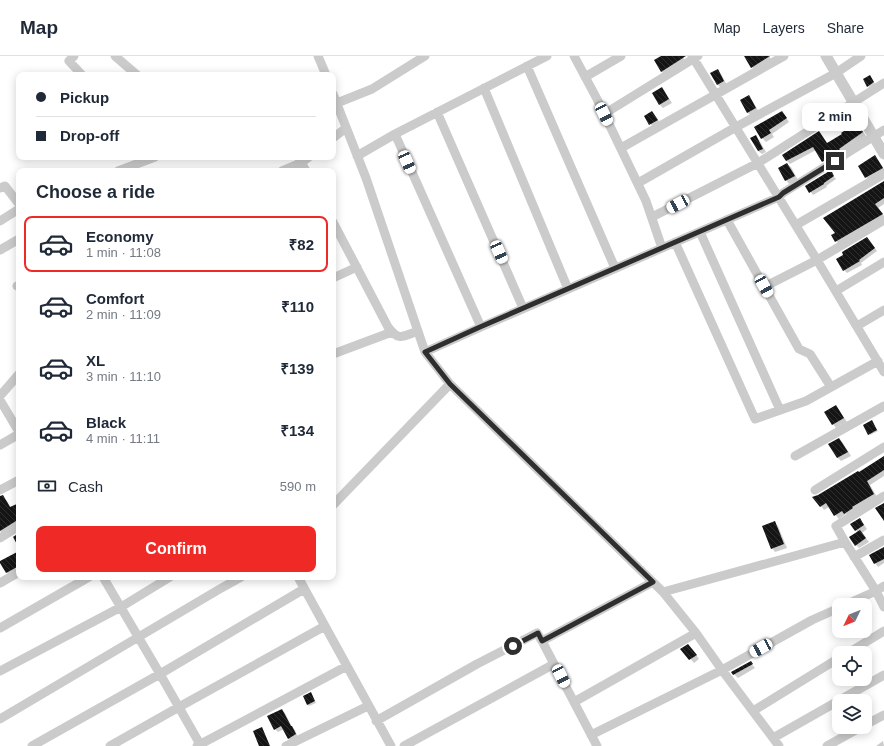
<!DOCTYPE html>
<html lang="en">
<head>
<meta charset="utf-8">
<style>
	:root { --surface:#fff; --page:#f6f6f7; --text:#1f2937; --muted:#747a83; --line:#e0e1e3; --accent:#ef2926 }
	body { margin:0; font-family:Arial,sans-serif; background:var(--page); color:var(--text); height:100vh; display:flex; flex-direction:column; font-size:15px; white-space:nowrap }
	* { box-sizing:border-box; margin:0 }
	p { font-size:13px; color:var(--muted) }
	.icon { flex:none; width:22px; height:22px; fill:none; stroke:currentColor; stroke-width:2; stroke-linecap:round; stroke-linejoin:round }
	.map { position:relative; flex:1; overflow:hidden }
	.sheet { position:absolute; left:16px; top:112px; width:320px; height:412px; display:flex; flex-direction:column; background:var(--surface); border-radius:8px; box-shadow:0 2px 10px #0003 }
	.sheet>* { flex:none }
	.guide { position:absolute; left:16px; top:16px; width:320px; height:88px; border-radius:8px; box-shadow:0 2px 10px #0003; display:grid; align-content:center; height:88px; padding:0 20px; background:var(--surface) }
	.needle { width:26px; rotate:227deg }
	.controls { position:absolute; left:832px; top:542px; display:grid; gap:8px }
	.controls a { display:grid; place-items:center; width:40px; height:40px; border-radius:8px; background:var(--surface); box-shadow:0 2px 10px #0003; font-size:20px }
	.end { position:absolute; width:18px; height:18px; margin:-9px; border:5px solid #2e2e2e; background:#fff; box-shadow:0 0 0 2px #fff }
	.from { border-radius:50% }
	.bubble { position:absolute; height:28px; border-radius:8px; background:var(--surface); box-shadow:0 2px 10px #0003; font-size:13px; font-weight:700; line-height:28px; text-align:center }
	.car { position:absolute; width:12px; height:24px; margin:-12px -6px; border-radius:5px; box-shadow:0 0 3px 1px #0007; background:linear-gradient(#fff 24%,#345 0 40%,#fff 0 76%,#345 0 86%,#fff 0) }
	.guide b { display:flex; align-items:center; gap:14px; height:38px; font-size:15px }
	.guide b+b { border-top:1px solid var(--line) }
	.guide i { width:10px; height:10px; background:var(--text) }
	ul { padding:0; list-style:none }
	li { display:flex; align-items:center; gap:12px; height:56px; margin:0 8px 6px; padding:0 12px; border:2px solid transparent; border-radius:8px }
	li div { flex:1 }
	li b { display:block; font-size:15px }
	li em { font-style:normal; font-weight:700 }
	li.current { border-color:var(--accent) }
	li>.icon { width:36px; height:36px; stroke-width:1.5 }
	h2 { padding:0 20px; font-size:18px; line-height:48px }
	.pay { display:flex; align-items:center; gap:10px; height:44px; padding:0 20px; font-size:15px }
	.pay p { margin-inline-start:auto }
	.button { display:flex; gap:8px; margin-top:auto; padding:8px 20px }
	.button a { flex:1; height:46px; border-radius:8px; background:var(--accent); color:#fff; font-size:16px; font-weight:700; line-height:46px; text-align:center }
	header { display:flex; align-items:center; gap:24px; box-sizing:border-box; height:56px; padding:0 20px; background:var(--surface); border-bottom:1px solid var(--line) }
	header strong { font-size:19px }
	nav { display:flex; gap:22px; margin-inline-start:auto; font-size:14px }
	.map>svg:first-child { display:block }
</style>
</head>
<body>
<header>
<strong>Map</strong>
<nav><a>Map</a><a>Layers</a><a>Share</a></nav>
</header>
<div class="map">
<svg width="884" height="690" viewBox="0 0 884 690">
	<defs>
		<pattern id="building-back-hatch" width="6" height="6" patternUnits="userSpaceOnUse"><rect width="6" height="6" fill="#151515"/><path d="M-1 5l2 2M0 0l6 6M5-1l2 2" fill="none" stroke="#2f2f2f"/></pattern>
	</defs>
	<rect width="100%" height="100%" fill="#fff"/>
	<path fill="#0003" d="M663,0H682L686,6L665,19L661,15Z
		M749,0H769L772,5L756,15L752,11Z
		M717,14L721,18L727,29L721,32L718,29Z
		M871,22L875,28L869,31L868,30Z
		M661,32L665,36L672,47L663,52L660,49Z
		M749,40L752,44L759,56L751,60L748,57L741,45Z
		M652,56L661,68L654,72L645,61Z
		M785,60L789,66L772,78L774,81L766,86L762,82L756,71Z
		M857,67L860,71L866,80L826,108L823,105L816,94L790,108L787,105L784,99L819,76L822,80L827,88L843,78Z
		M755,80L759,84L766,96L762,98L758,95Z
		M875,101L878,104L884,113V115L870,125L866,121Z
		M787,108L791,111L798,124L789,128L786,124Z
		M830,116L836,123L826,130L827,131L813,139L807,131Z
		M884,126V148L878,152L884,160L840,189L836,185L832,179L837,177Z
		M870,185L877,195L861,207L862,209L847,217L844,214Z
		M836,350L839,354L847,366L836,372L833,368Z
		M873,367L878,375L870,379L869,378Z
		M839,383L843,387L851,400L841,405L838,402L830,388Z
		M884,401V420L870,429L877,441L848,461L846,458L839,463L829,451L824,454L814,441L819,440L859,417Z
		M3,441L7,445L11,452L19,448V469L3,478L0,475V443Z
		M774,467L778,470L787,492L775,496L772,492Z
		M863,467L867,473L862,477L869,486L859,492L856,489L858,477L852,468Z
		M884,492V507L878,511L875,507Z
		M12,505L17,516L10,520L6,516Z
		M682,593H692L699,603L694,607Z
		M750,606L755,612L738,622L732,616Z
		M312,639L316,647L309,650L307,648Z
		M282,654L285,657L292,671L295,674L298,682L291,685L288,682L284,673L278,676L275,673Z
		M883,685L884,690H876Z"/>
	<path fill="url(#building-back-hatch)" d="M661,0H686L661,16L654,4Z
		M744,0H770L751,12Z
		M718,13L724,25L717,29L710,17Z
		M870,19L874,26L867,31L863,23Z
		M662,31L669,43L659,49L652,37Z
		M749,39L756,52L747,57L740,44Z
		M652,55L658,64L649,69L644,60Z
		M782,55L787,62L769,74L771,77L761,83L754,71Z
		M857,66L863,76L839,93L840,94L822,106L813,91L786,105L782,99L819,75L827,87L842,78L841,77Z
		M756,79L763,93L758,95L750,82Z
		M875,99L883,112L865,122L858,110Z
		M787,107L795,120L785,125L778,112Z
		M831,114L834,120L824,127V128L809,137L805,130Z
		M884,125V142L875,148L883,158L835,186L831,179L835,177L823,162Z
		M867,181L875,192L859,204L860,205L843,215L836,203L843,199L842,196Z
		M836,349L844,362L832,369L824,356Z
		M872,364L877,374L868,379L863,369Z
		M839,382L848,396L837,402L828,388Z
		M884,400V414L867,425L874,438L852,451L853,452L844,458L842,455L834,460L826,447L820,451L812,441L818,439L858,415L859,416Z
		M3,439L10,451L19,447V464L16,465L0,475V440Z
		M884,447V465L875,452Z
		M860,462L864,469L855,475L850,468Z
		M775,465L784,488L771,493L762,470Z
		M860,474L866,482L855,490L849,481Z
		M19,477V492L13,481Z
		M884,491V503L874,508L869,499Z
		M19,495V510L6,517L0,507V505Z
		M688,588L697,599L689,604L680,593Z
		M751,605L753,608L733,619L731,616Z
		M311,636L315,645L307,649L303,640Z
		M282,653L291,670H292L296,678L288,683L281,670L274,674L267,660Z
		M262,671L270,690H259L253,675Z"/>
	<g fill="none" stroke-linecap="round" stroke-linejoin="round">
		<path stroke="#cbcbcb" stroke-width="9" d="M74,0L69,5L82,19
			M115,0L137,19
			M318,0L326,19
			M574,0L597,43L646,145L662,192
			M692,0L817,204L884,316
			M527,10L615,212
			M585,21L621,0
			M484,32L568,233
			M333,38L366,122L425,296L450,328
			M337,47L372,33L425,0
			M437,56L523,252
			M604,58L698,0
			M333,82L346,72
			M621,92L784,0
			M357,100L395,78
			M298,101L306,115
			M118,115L155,101
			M282,115L301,107L309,101
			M638,127L736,71L836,17L861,0
			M0,132L5,130L19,148
			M652,161L758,107L884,27
			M727,164L799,293L810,298L831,331
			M0,165L19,153
			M333,166L388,271C399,286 403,280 418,275
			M796,169L884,118
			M700,176L780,354
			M675,186L755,363L806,345L878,305
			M0,194L19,183
			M333,222L357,211
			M17,230L19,229
			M764,231L817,204L884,164
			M836,235L884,206
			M857,270L884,254
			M481,271L395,78L547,0
			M425,296L481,271L779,141L783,137L884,74
			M333,298L392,276
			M0,340L19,318
			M0,344L19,376
			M0,389L19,378
			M795,400L884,350
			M0,434L19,424
			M815,434L884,391
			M333,449L450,328L663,536L696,577L722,614L779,690
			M0,482L19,470
			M845,486L836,470L884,440
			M854,501L884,484
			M103,521L160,618L201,690
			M298,521L391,690
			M0,527L19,516
			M663,536L845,486L876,535L884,551
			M845,549L876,535L884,530
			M0,572L89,521
			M542,585L653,526
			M848,597L884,575
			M0,615L121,551L170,521
			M574,646L696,577
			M753,655L839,602
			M0,663L218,534L241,521
			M376,665L477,608L537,577L542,585L597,690
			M865,669L884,659
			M591,679L722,614L812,564L839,552
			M773,682L884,619
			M32,690L160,618L304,533
			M110,690L179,651L325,570
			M197,690L347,610
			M286,690L368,650
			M404,690L554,608
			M827,690L861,671"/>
		<path stroke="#cbcbcb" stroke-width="11" d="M826,0L884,98"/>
	</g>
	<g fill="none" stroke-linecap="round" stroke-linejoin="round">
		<path stroke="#2e2e2e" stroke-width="5" d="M513,590L538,577L542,585L653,526L450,328L425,296L480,271L779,141L783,137L835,105"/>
	</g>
</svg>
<div class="controls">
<a><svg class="needle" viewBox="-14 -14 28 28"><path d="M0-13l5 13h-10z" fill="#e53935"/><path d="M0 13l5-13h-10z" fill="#747a83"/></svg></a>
<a><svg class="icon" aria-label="locate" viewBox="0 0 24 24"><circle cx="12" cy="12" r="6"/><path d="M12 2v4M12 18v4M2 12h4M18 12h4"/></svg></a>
<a><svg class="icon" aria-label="layers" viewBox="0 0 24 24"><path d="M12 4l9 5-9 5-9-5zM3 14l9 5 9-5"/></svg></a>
</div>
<i class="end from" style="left:513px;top:590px"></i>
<i class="end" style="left:835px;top:105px"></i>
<div class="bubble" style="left:802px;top:47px;width:66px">2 min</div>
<i class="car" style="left:604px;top:58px;rotate:154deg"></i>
<i class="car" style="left:407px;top:106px;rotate:156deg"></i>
<i class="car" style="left:678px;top:148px;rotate:242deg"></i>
<i class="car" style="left:499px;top:196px;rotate:156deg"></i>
<i class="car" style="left:764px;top:230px;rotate:151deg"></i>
<i class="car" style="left:761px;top:592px;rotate:241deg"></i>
<i class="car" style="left:561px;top:620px;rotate:153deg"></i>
<div class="guide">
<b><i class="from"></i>Pickup</b>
<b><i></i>Drop-off</b>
</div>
<section class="sheet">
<h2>Choose a ride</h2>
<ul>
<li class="current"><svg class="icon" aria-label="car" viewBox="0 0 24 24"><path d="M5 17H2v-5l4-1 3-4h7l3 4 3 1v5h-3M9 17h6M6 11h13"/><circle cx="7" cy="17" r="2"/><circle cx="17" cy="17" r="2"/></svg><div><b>Economy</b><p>1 min · 11:08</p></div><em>₹82</em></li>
<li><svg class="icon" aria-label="car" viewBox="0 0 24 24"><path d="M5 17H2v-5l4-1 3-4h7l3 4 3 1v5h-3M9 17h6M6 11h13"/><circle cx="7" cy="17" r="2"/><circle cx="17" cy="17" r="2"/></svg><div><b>Comfort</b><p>2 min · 11:09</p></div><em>₹110</em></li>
<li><svg class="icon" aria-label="car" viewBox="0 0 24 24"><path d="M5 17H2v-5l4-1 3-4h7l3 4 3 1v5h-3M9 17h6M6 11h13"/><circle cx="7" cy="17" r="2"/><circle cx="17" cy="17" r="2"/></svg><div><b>XL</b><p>3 min · 11:10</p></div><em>₹139</em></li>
<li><svg class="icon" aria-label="car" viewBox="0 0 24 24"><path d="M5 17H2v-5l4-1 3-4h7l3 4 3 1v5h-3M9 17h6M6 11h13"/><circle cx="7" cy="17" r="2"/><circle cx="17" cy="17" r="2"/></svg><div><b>Black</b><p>4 min · 11:11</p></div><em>₹134</em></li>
</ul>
<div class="pay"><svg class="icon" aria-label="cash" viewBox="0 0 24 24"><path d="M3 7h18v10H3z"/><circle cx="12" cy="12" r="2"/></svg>Cash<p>590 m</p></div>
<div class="button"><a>Confirm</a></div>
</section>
</div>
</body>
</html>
